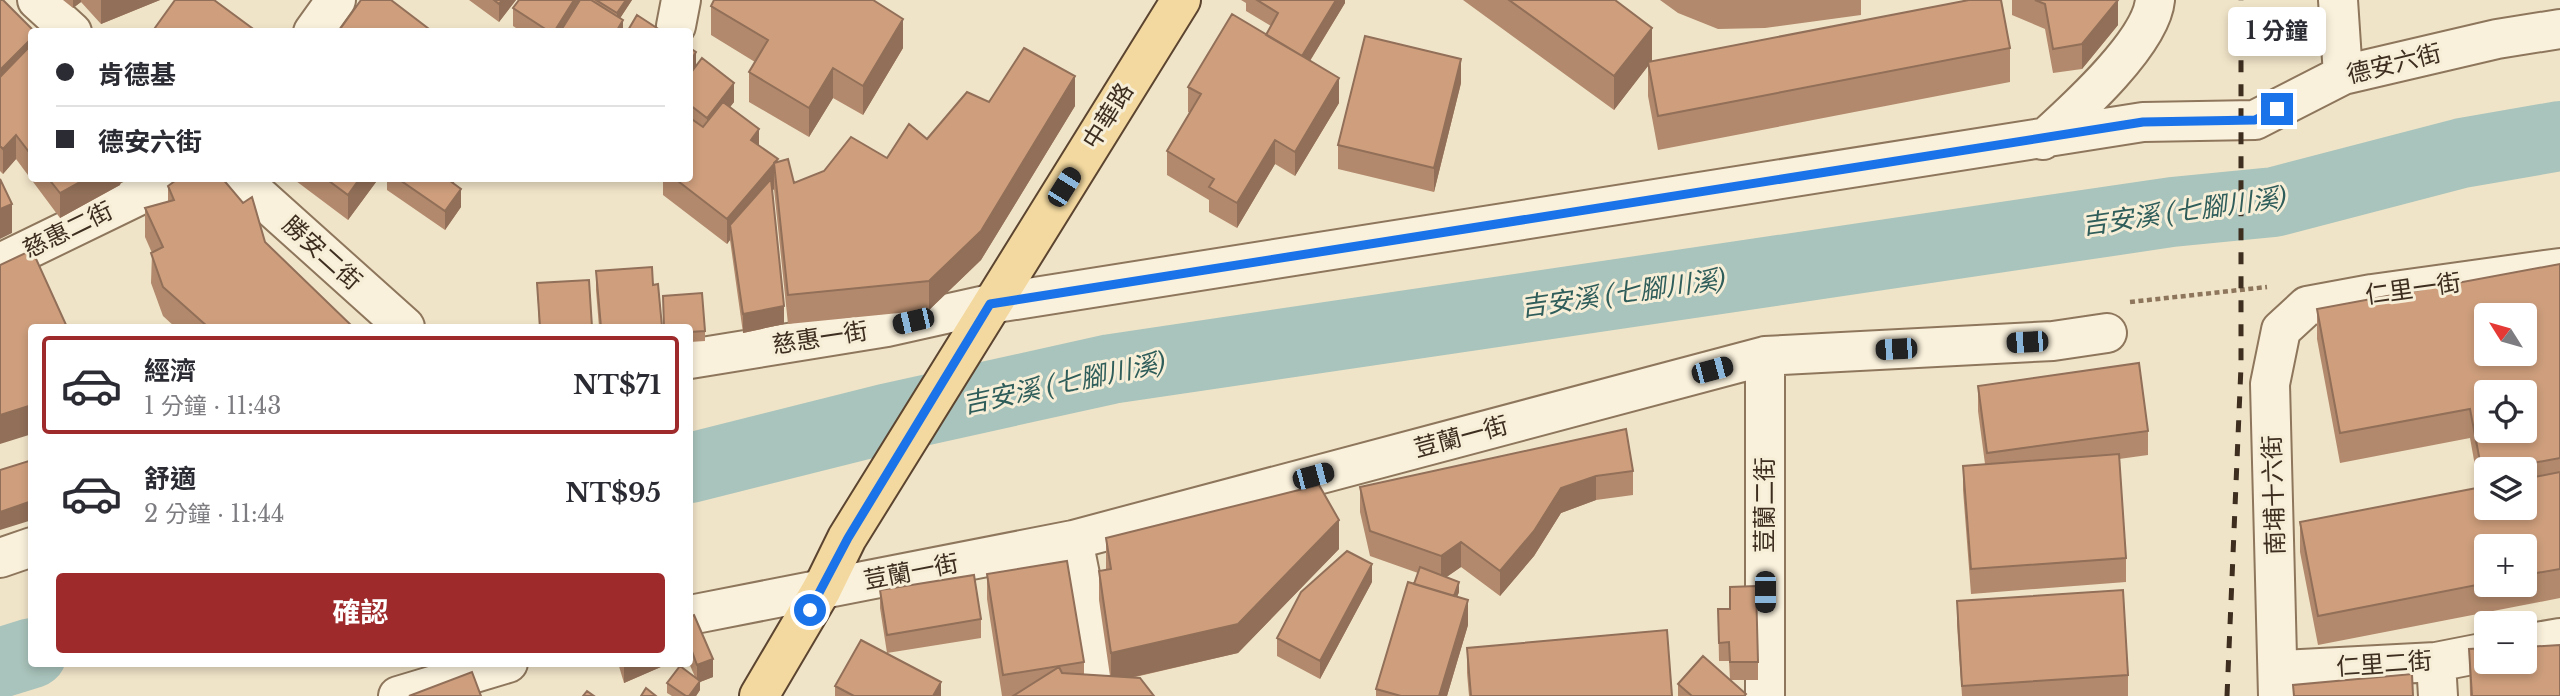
<!DOCTYPE html>
<html lang="zh-TW">
<head>
<meta charset="utf-8">
<style>
	:root { --surface:#fff; --page:#f2f2f3; --text:#2b2b33; --muted:#7c7c81; --line:#e1e1e2; --accent:#9e2a2b }
	body { margin:0; font-family:"Libre Baskerville","Noto Sans TC",serif; background:var(--page); color:var(--text); height:100vh; display:flex; flex-direction:column; font-size:26px; white-space:nowrap }
	* { box-sizing:border-box; margin:0 }
	p { font-size:23px; color:var(--muted) }
	.icon { flex:none; width:38px; height:38px; fill:none; stroke:currentColor; stroke-width:2; stroke-linecap:round; stroke-linejoin:round }
	.map { position:relative; flex:1; overflow:hidden }
	.sheet { position:absolute; left:28px; top:324px; width:665px; height:343px; display:flex; flex-direction:column; background:var(--surface); border-radius:7px; box-shadow:0 4px 10px #0003 }
	.sheet>* { flex:none }
	.guide { position:absolute; left:28px; top:28px; width:665px; height:154px; border-radius:7px; box-shadow:0 4px 10px #0003; display:grid; align-content:center; height:154px; padding:0 28px; background:var(--surface) }
	.needle { width:46px; rotate:307deg }
	.controls { position:absolute; left:2474px; top:303px; display:grid; gap:14px }
	.controls a { display:grid; place-items:center; width:63px; height:63px; border-radius:7px; background:var(--surface); box-shadow:0 4px 10px #0003; font-size:35px }
	.end { position:absolute; width:32px; height:32px; margin:-16px; border:9px solid #1a73e8; background:#fff; box-shadow:0 0 0 4px #fff }
	.from { border-radius:50% }
	.bubble { position:absolute; height:49px; border-radius:7px; background:var(--surface); box-shadow:0 4px 10px #0003; font-size:23px; font-weight:700; line-height:49px; text-align:center }
	.car { position:absolute; width:21px; height:42px; margin:-21px -10px; border-radius:9px; box-shadow:0 0 5px 2px #0007; background:linear-gradient(#222 24%,#8ab4d8 0 40%,#222 0 76%,#8ab4d8 0 86%,#222 0) }
	.guide b { display:flex; align-items:center; gap:24px; height:66px; font-size:26px }
	.guide b+b { border-top:2px solid var(--line) }
	.guide i { width:18px; height:18px; background:var(--text) }
	ul { padding:12px 0 0; list-style:none }
	li { display:flex; align-items:center; gap:21px; height:98px; margin:0 14px 10px; padding:0 14px; border:4px solid transparent; border-radius:7px }
	li div { flex:1 }
	li b { display:block; font-size:26px }
	li em { font-style:normal; font-weight:700 }
	li.selected { border-color:var(--accent) }
	li>.icon { width:63px; height:63px; stroke-width:1.5 }
	.button { display:flex; gap:14px; margin-top:auto; padding:14px 28px }
	.button a { flex:1; height:80px; border-radius:7px; background:var(--accent); color:#fff; font-size:28px; font-weight:700; line-height:80px; text-align:center }
	.map>svg:first-child { display:block }
</style>
</head>
<body>
<div class="map">
<svg width="2560" height="696" viewBox="0 0 2560 696">
	<rect width="100%" height="100%" fill="#f0e4c8"/>
	<g fill="none" stroke-linecap="round" stroke-linejoin="round">
		<path stroke="#a9c4bc" stroke-width="70" d="M690,468L885,419L1111,369L2172,212L2274,202L2462,153L2560,136
			M0,663L32,653"/>
		<defs>
			<path id="minor" d="M37,0L72,32
				M2338,0L2343,75
				M676,26L681,0
				M313,32L336,0
				M2043,140C2075,111 2151,43 2155,0
				M239,178L405,327
				M0,263L175,178
				M1765,356V696
				M690,359L887,327L990,304L2143,122L2255,120L2343,75L2497,39L2560,29
				M1073,540L1104,694
				M0,558L32,547
				M690,615L1073,540L1765,356L2053,341L2107,333
				M2525,644L2560,638
				M2436,662L2438,696
				M2280,670L2436,662L2487,652
				M398,696L508,663
				M2278,696L2270,384L2281,330L2307,306L2372,294L2560,268"/>
			<path id="major" d="M759,696L822,589L847,538L1181,0"/>
		</defs>
		<use href="#minor" stroke="#8d765c" stroke-width="42"/>
		<use href="#major" stroke="#5b4430" stroke-width="42"/>
		<path stroke="#8d765c" stroke-width="4.5" stroke-dasharray="5 3.5" stroke-linecap="butt" d="M2130,302L2267,287"/>
		<use href="#minor" stroke="#faf1dc" stroke-width="38"/>
		<use href="#major" stroke="#f3d9a0" stroke-width="38"/>
		<path stroke="#3d2e20" stroke-width="5" stroke-dasharray="12 12" stroke-linecap="butt" d="M2227,696L2241,366V0"/>
	</g>
	<path fill="#b2896c" fill-rule="evenodd" d="M0,0L32,32V178H122L120,185L60,218L16,159L3,174L0,171Z
		M63,0H160L101,24L81,2L73,8Z
		M469,0H516L499,22Z
		M519,0H632L620,18L623,32H522L513,26V8Z
		M1241,0H1345V3L1310,61L1339,103L1295,176L1275,164L1237,228L1209,212V200L1167,175V151L1190,113L1188,112V87L1266,35L1271,26L1246,11V3Z
		M1463,0H1615L1652,61L2010,48V82L1658,150L1648,96V66L1614,110Z
		M1660,0H1861V15L1765,28L1718,29L1678,13Z
		M2012,0H2118V25L2082,69L2053,73L2045,29L2012,15Z
		M711,6L903,48L863,115L833,98L809,137L749,102V72L755,62L711,35Z
		M690,48L696,66L734,102L730,107L759,146L778,162L794,183L887,158L927,139L989,102L1075,106L981,260L929,310L788,324L774,189L772,191L784,324L743,333L730,240L727,244L663,195V178H690Z
		M1461,83L1434,192L1338,169V145Z
		M292,178H379L348,220Z
		M387,178H457L453,183L461,207L445,230L387,190Z
		M168,186L265,242L353,327H175L163,316L151,283L152,253L145,237V208L168,202Z
		M2560,264V598L2318,645L2300,552V522L2479,488L2470,438L2340,463L2317,339V309ZM2487,469H2525V508H2487ZM2487,546H2525V584H2487Z
		M596,271L653,285L662,327H599L596,290Z
		M537,283L592,327H539Z
		M690,327L705,331V341L690,342Z
		M1978,386L2148,431V455L2119,459L2126,558V582L1971,594L1963,490V466L1985,464L1978,411Z
		M1633,471V495L1596,500L1561,513L1534,556L1500,596L1461,567L1446,577L1459,592L1457,597L1468,625L1447,696H1376V689L1418,573L1370,556L1360,512V487Z
		M1106,538L1339,549L1238,653L1131,678L1154,696H1002L987,599V574L1084,662V674L1110,676L1099,600V571L1106,570Z
		M1372,582L1320,679L1277,656V638Z
		M880,590L981,619V638L887,653L941,696H835V686L887,653L880,608Z
		M1957,601L2128,675V696H1962L1957,625Z
		M1718,609L1758,662V680H1730L1746,696H1678V684L1730,680L1729,661H1719Z
		M690,617L713,677L700,682V690L696,696H672L667,693V683L695,677L689,663Z
		M1467,648L1672,696H1469L1467,673Z
		M2469,649L2560,696H2470Z
		M618,663H670L624,683Z"/>
	<path fill="#916f58" d="M73,0H81V2L73,8Z
		M101,0H160L101,24Z
		M502,0H516L499,22V4Z
		M574,0H580L566,32H554Z
		M626,0H632L617,23V13Z
		M1336,0H1345V3L1300,77V59Z
		M2118,0V25L2082,69V44Z
		M903,19V48L863,115V86Z
		M623,20V32H616Z
		M1652,28V62H1648V66L1614,110V76Z
		M32,38V63L0,95V70Z
		M696,52V70L690,80V62Z
		M1461,59V83L1434,192V168Z
		M833,68V98L809,137V108Z
		M1075,76V106L981,260L929,310V281Z
		M1339,78V103L1295,176V152Z
		M734,83V102L707,137V118Z
		M759,129V154L751,140Z
		M16,135V159L3,174V149Z
		M1275,140V164L1237,228V203Z
		M774,165V189L732,238L730,225V240L727,244V219Z
		M87,178H122L120,185L60,218V193Z
		M360,178H379L348,220V195Z
		M445,178H457L445,196Z
		M461,189V207L445,230V211Z
		M12,204V233L0,239V209Z
		M784,306V324L743,333V314Z
		M32,405V434L0,444V415Z
		M1596,476V500L1561,513L1534,556L1500,596V571L1561,488Z
		M32,501V520L0,530V512Z
		M1339,520V549L1238,653L1111,682V653Z
		M1461,542V567L1441,581V556Z
		M1372,564V582L1320,679V661Z
		M1459,582V592L1449,617V607Z
		M1468,600V625L1447,696H1439Z
		M713,659V677L700,682V690L696,696H689L697,683V665Z
		M627,663H670L624,683V664Z
		M941,682V696H933Z"/>
	<path fill="#cf9f7d" stroke="#916f58" stroke-width="2" fill-rule="evenodd" d="M0,0H3L35,32H32V38L0,70Z
		M175,0H214L256,31L152,32Z
		M361,0H391L433,32H338Z
		M494,0H502L499,4Z
		M519,0H574L554,32H550L513,8Z
		M580,0H591L623,20L616,32H560Z
		M596,0H626L617,13Z
		M714,0H873L903,19L863,86L833,68L809,108L749,72L768,40L711,6Z
		M1257,0H1336L1302,56L1266,35L1278,13Z
		M1509,0H1615L1652,28L1614,76Z
		M1969,0H2001L2010,48L1658,116L1648,62Z
		M2035,0H2118L2082,44L2053,49L2045,4Z
		M1232,14L1339,78L1295,152L1275,140L1237,203L1209,187L1214,179L1167,151L1201,94L1188,87Z
		M637,15L663,32H627Z
		M1365,36L1461,59L1434,168L1338,145Z
		M32,44V156L16,135L3,149L0,146V77Z
		M690,48L696,52L690,62Z
		M1024,48L1075,76L981,231L929,281L788,295L774,163L788,159L794,183L824,171L851,137L887,158L909,124L927,139L967,92L989,102Z
		M702,58L734,83L707,118L690,105V74Z
		M723,102L759,129L751,140L778,159L774,163V164L727,219L674,178H690V118L703,127Z
		M48,178H87L60,193Z
		M179,178H222L243,203L252,197L265,242L353,327H208L163,287L151,253L163,247L145,208L174,200L168,186Z
		M325,178H360L348,195Z
		M397,178H446L461,189L445,211Z
		M0,179L12,204L0,209Z
		M771,179L784,306L743,314L730,225Z
		M32,250L67,327H32V405L0,415V265Z
		M2560,264V458L2500,469H2487V471L2482,472L2470,409L2340,433L2317,309ZM2487,315H2525V354H2487ZM2487,392H2525V430H2487Z
		M652,267L653,285L658,284L662,327H601L596,271Z
		M589,280L592,327H540L537,283Z
		M702,293L705,331L690,332V327H664L663,296Z
		M2139,363L2148,431L1987,453L1978,386Z
		M1626,429L1633,471L1596,476L1561,488L1534,531L1500,571L1461,542L1441,556L1370,531L1360,487Z
		M2119,454L2126,558L1971,569L1963,466Z
		M32,460V501L0,512V470Z
		M2560,472V569L2525,575V546H2487V583L2318,616L2300,522L2487,486V508H2525V479Z
		M1319,485L1339,520L1238,624L1111,653L1099,571L1111,569L1106,538Z
		M1347,551L1372,564L1320,661L1277,638L1301,592Z
		M1067,561L1084,662L1003,675L987,574Z
		M1420,567L1459,582L1454,596L1414,584Z
		M974,575L981,619L887,635L880,590Z
		M1408,582L1468,600L1439,696H1401L1376,689Z
		M1756,586L1758,662H1730L1729,642L1719,643L1718,609H1730V587Z
		M2123,590L2128,675L1962,686L1957,601Z
		M694,615L713,659L697,665L690,646V617Z
		M1667,630L1672,696H1471L1467,648Z
		M861,640L941,682L933,696H854L835,686Z
		M2560,645V696H2472L2469,649L2487,648V662H2525V647Z
		M1703,656L1746,694L1744,696H1692L1678,684Z
		M680,666L700,681L689,696H686L667,683Z
		M1059,667L1062,673L1140,678L1154,696H1013Z
		M472,672L481,696H409Z
		M2412,674L2413,696H2294L2293,685Z
		M646,688L656,696H641Z
		M587,691L594,696H583Z"/>
	<g fill="none" stroke-linecap="round" stroke-linejoin="round">
		<path stroke="#1a73e8" stroke-width="9" d="M810,610L848,538L990,304L2143,122L2255,120L2277,109"/>
	</g>
	<g text-anchor="middle" stroke-width="6" stroke-linejoin="round" paint-order="stroke">
		<g font-size="24" fill="#3d2e20" stroke="#f7eed8">
			<text transform="translate(2394 64) rotate(-14)" y="8">德安六街</text>
			<text transform="translate(1108 116) rotate(-58)" y="8">中華路</text>
			<text transform="translate(68 230) rotate(-26)" y="8">慈惠二街</text>
			<text transform="translate(322 253) rotate(42)" y="8">勝安二街</text>
			<text transform="translate(2413 289) rotate(-8)" y="8">仁里一街</text>
			<text transform="translate(820 338) rotate(-9)" y="8">慈惠一街</text>
			<text transform="translate(1461 437) rotate(-15)" y="8">荳蘭一街</text>
			<text transform="translate(2274 495) rotate(-92)" y="8">南埔十六街</text>
			<text transform="translate(1765 505) rotate(-90)" y="8">荳蘭二街</text>
			<text transform="translate(911 572) rotate(-11)" y="8">荳蘭一街</text>
			<text transform="translate(2384 664) rotate(-4)" y="8">仁里二街</text>
		</g>
		<g font-size="26" font-style="italic" fill="#2f5d5a" stroke="#f7eed8">
			<text transform="translate(2184 211) rotate(-8)" y="9">吉安溪 (七腳川溪)</text>
			<text transform="translate(1623 293) rotate(-8)" y="9">吉安溪 (七腳川溪)</text>
			<text transform="translate(1064 383) rotate(-12)" y="9">吉安溪 (七腳川溪)</text>
		</g>
	</g>
</svg>
<div class="controls">
<a><svg class="needle" viewBox="-14 -14 28 28"><path d="M0-13l5 13h-10z" fill="#e53935"/><path d="M0 13l5-13h-10z" fill="#7c7c81"/></svg></a>
<a><svg class="icon" aria-label="locate" viewBox="0 0 24 24"><circle cx="12" cy="12" r="6"/><path d="M12 2v4M12 18v4M2 12h4M18 12h4"/></svg></a>
<a><svg class="icon" aria-label="layers" viewBox="0 0 24 24"><path d="M12 4l9 5-9 5-9-5zM3 14l9 5 9-5"/></svg></a>
<a>+</a>
<a>−</a>
</div>
<i class="end from" style="left:810px;top:610px"></i>
<i class="end" style="left:2277px;top:109px"></i>
<div class="bubble" style="left:2228px;top:7px;width:98px">1 分鐘</div>
<i class="car" style="left:1064px;top:187px;rotate:32deg"></i>
<i class="car" style="left:913px;top:321px;rotate:257deg"></i>
<i class="car" style="left:2027px;top:342px;rotate:267deg"></i>
<i class="car" style="left:1896px;top:349px;rotate:267deg"></i>
<i class="car" style="left:1712px;top:370px;rotate:75deg"></i>
<i class="car" style="left:1313px;top:476px;rotate:75deg"></i>
<i class="car" style="left:1765px;top:592px;rotate:180deg"></i>
<div class="guide">
<b><i class="from"></i>肯德基</b>
<b><i></i>德安六街</b>
</div>
<section class="sheet">
<ul>
<li class="selected"><svg class="icon" aria-label="car" viewBox="0 0 24 24"><path d="M5 17H2v-5l4-1 3-4h7l3 4 3 1v5h-3M9 17h6M6 11h13"/><circle cx="7" cy="17" r="2"/><circle cx="17" cy="17" r="2"/></svg><div><b>經濟</b><p>1 分鐘 · 11:43</p></div><em>NT$71</em></li>
<li><svg class="icon" aria-label="car" viewBox="0 0 24 24"><path d="M5 17H2v-5l4-1 3-4h7l3 4 3 1v5h-3M9 17h6M6 11h13"/><circle cx="7" cy="17" r="2"/><circle cx="17" cy="17" r="2"/></svg><div><b>舒適</b><p>2 分鐘 · 11:44</p></div><em>NT$95</em></li>
</ul>
<div class="button"><a>確認</a></div>
</section>
</div>
</body>
</html>
